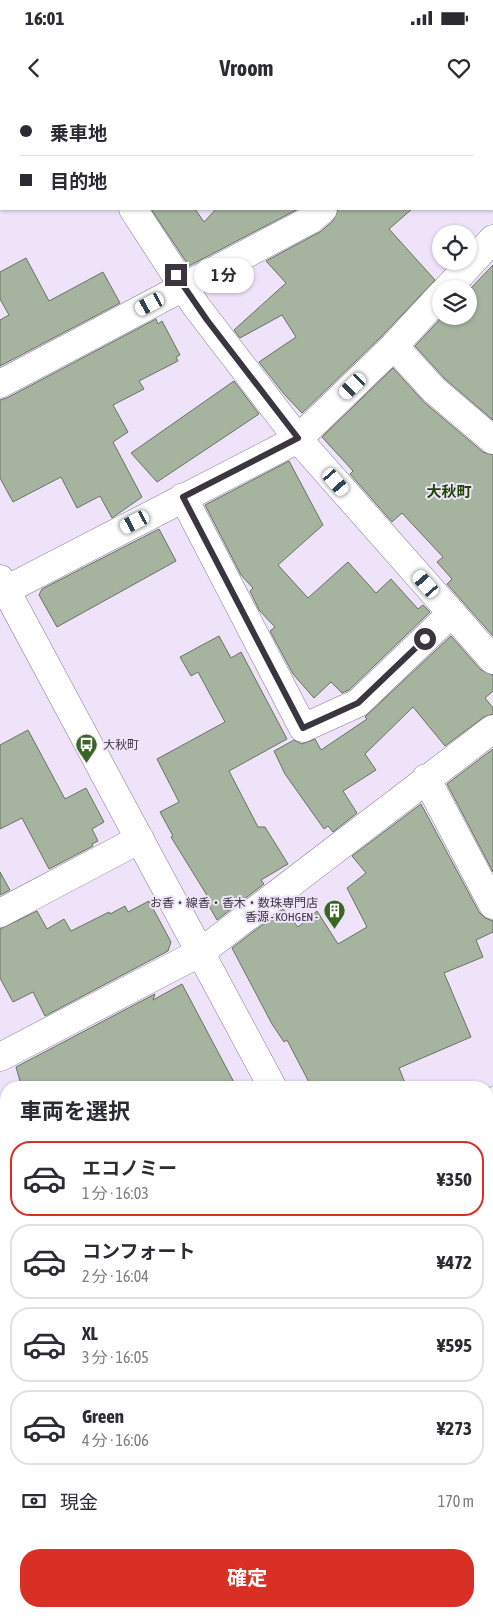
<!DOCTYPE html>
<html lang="ja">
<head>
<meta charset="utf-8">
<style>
	:root { --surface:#fff; --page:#f2f2f3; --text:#2b2b33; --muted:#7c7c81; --line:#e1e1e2; --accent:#d93025 }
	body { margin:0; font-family:"Asap Condensed","Noto Sans JP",sans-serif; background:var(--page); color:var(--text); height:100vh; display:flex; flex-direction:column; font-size:19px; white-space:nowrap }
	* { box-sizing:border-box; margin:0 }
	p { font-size:16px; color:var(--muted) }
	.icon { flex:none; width:28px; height:28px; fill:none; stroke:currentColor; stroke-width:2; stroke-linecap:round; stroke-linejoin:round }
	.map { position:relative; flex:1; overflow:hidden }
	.panel { position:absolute; left:0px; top:981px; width:494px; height:536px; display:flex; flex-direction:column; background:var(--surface); border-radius:20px 20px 0 0; box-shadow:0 1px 4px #0004 }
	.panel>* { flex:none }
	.hud { position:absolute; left:0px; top:0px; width:494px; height:110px; box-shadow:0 1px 4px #0004; display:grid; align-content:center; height:110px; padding:0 20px; background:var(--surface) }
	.fabs { position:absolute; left:432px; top:125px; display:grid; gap:10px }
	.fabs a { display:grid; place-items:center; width:45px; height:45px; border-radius:50%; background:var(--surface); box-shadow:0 1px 4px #0004; font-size:25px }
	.end { position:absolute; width:22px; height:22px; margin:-11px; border:6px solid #3a353e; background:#fff; box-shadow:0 0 0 2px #fff }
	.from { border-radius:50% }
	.bubble { position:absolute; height:35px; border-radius:18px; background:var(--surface); box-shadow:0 1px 4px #0004; font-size:16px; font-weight:700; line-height:35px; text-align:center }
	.car { position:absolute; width:15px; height:30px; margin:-15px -8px; border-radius:6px; box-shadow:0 0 4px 1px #0007; background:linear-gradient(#fff 24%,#345 0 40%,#fff 0 76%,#345 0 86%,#fff 0) }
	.hud b { display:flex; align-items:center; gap:18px; height:48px; font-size:19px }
	.hud b+b { border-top:1px solid var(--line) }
	.hud i { width:12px; height:12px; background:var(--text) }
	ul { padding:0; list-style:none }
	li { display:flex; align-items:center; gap:15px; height:75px; margin:0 10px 8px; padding:0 10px; border:2px solid var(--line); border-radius:20px }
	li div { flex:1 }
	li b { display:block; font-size:19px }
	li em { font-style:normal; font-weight:700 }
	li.current { border-color:var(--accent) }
	li>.icon { width:45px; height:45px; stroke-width:1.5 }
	h2 { padding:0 20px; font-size:22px; line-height:60px }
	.pay { display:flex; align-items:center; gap:12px; height:55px; padding:0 20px; font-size:19px }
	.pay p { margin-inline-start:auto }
	.button { display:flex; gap:10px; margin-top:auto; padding:10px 20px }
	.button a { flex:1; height:58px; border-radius:20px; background:var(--accent); color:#fff; font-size:20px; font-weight:700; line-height:58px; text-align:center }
	.status { display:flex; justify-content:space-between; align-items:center; height:35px; padding:0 25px; background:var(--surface); direction:ltr }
	.status svg { height:14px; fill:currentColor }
	header { display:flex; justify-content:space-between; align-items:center; height:65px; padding:0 20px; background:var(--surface); font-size:22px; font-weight:700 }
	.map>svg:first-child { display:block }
</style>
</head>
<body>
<div class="status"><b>16:01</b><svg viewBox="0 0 49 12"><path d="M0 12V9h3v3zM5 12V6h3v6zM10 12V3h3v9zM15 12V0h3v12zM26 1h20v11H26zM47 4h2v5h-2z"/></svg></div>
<header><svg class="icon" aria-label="back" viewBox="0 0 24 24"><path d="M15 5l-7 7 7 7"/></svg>Vroom<svg class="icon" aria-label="heart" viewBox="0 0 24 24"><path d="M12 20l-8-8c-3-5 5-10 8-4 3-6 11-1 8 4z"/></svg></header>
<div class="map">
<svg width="493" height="1517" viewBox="0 0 493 1517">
	<rect width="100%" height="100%" fill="#efe3f9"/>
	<path fill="#a5b39f" stroke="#677362" d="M151,109H195L204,122L216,109H298L189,166Z
		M338,109H412L389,129L435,180L383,235L302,313L284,294L259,262L296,237L282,215L240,238L234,230L286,183L266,161L320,132L333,121Z
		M26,158L49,201L103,172L120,203L0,266V220L9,215L0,199V172Z
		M493,165V320L445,279L415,246L443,216H467L469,218V190Z
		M156,219L158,224L162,221L180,255L176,257L178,261L139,281L144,289L113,305L128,332L113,342L142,397L112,418L100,396L77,408L61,377L13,402L0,378V300L7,298Z
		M393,268L424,302L483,352L493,355V536L447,484L452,479L437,462L443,457L402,413L392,422L350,374L353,371L322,337Z
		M234,281L259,314L157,382L131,353Z
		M289,361L323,425L278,465L308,498L348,462L376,493L391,479L418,509L423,505L430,512L349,590L342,593L331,582L314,598L293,574L270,531L275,527L259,510L250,491L253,488L241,475L205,405Z
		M159,429L176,461L57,527L39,495L42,489Z
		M219,536L231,558L241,552L287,639L229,671L258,727H265L288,764L261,780L264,784L217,820L205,799L208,797L171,737L173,736L160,712L179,702L157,659L225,622L198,572L191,576L180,557Z
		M451,536L481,570L493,575V591L485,598L493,608V614L484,617L445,646L413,607L365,654L376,670L343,691L357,713L333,732L328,726L324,729L285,674L274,651L294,640L302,644L315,639L321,650L367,619L365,617Z
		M28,630L65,699L86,688L104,722L92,729L98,741L92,744L93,746L49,769L22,718L0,729V645Z
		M493,649V772L447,684Z
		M421,704L479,812L485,818L493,821V832L476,840L483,857L444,873L471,937L399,968L407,988H312L287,940L284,942L272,924L232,848L283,809L298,827L317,811L338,844L367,827L347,788L366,773L352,756Z
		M0,772L10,790L0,795Z
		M149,801L171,842L168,851L45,916L33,892L13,902L0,878V829L37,811L47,829L64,819L71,831L109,812L110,814L125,806L128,812Z
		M182,884L237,988H22L16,967L155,894L153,900Z"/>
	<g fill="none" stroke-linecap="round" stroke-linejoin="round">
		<defs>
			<path id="minor" d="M46,0L48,1
				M171,1V0
				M455,1L457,0
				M133,109L196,206L298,339L493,560
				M447,189L493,139
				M394,246L434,290L493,340
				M0,284L310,120L323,109
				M183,397L303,628L358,603L452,513
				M0,479L273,988
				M0,493L298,339L394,246L441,195
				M426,678L493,805
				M0,813L140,739
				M0,957L201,852L493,629
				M488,1003L493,1001
				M0,1028L6,1029
				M0,1170L6,1172
				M488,1237L493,1234
				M488,1401L493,1413
				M279,1517L290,1511"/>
		</defs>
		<use href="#minor" stroke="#867b8f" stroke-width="29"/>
		<use href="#minor" stroke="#fff" stroke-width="28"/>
	</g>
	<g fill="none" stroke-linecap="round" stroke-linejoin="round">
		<path stroke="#3a353e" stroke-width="6" d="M176,175L207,220L298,338L183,397L303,628L358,603L425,539"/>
	</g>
	<defs>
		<symbol id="bus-pin" viewBox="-11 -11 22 30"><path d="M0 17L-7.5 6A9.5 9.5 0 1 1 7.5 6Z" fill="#3a6624" stroke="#efe3f9"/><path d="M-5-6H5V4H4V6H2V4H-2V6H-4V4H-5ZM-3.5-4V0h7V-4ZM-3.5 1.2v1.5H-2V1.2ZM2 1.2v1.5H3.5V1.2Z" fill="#fff"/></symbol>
		<symbol id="building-pin" viewBox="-11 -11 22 30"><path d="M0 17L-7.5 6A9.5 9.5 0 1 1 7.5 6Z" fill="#3a6624" stroke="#efe3f9"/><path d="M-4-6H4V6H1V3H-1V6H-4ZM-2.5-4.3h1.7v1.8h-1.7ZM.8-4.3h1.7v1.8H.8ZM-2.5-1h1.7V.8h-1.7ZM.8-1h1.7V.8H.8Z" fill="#fff"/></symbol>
	</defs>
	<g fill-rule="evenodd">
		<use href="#bus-pin" x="74" y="632" width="25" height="34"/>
		<use href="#building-pin" x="322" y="798" width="25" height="34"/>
	</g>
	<g text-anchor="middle" stroke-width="4" stroke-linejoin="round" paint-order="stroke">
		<g font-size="12" fill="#3a353e" stroke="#efe3f9" text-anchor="start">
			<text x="103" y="649">大秋町</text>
			<text x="318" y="807" text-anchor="end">お香・線香・香木・数珠専門店<tspan x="318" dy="14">香源 - KOHGEN -</tspan></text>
		</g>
		<g font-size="15" font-weight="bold" fill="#1e4504" stroke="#efe3f9">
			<text x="449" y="397">大秋町</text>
		</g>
	</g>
</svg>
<div class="fabs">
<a><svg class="icon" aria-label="locate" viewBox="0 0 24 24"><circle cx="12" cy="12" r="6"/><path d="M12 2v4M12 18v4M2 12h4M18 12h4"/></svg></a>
<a><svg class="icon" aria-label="layers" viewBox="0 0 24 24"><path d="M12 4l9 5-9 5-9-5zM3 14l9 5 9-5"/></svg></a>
</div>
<i class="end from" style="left:425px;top:539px"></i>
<i class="end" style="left:176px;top:175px"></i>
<div class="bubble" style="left:194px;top:158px;width:60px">1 分</div>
<i class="car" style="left:150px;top:204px;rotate:242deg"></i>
<i class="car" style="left:353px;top:286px;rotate:226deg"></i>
<i class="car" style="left:336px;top:382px;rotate:139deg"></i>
<i class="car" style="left:135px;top:422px;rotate:243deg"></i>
<i class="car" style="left:426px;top:484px;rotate:319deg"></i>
<div class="hud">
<b><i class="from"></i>乗車地</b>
<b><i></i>目的地</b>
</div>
<section class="panel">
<h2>車両を選択</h2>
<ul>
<li class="current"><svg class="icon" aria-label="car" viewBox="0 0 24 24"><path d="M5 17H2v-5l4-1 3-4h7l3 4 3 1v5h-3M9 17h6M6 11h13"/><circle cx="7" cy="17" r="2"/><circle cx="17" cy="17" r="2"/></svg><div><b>エコノミー</b><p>1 分 · 16:03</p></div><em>¥350</em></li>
<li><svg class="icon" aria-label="car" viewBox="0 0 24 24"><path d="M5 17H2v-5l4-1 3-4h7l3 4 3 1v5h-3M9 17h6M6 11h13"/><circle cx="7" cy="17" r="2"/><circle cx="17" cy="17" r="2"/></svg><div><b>コンフォート</b><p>2 分 · 16:04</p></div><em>¥472</em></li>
<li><svg class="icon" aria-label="car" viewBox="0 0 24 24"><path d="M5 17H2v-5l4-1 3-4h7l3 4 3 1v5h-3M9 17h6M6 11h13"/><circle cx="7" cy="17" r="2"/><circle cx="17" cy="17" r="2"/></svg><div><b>XL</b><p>3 分 · 16:05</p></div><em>¥595</em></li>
<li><svg class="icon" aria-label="car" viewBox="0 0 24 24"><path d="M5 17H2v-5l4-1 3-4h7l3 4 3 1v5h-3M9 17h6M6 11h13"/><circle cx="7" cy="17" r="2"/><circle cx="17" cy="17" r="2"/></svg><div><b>Green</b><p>4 分 · 16:06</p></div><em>¥273</em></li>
</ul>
<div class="pay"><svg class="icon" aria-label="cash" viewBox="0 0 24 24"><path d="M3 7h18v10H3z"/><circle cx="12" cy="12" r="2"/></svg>現金<p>170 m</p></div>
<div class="button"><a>確定</a></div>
</section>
</div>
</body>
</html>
